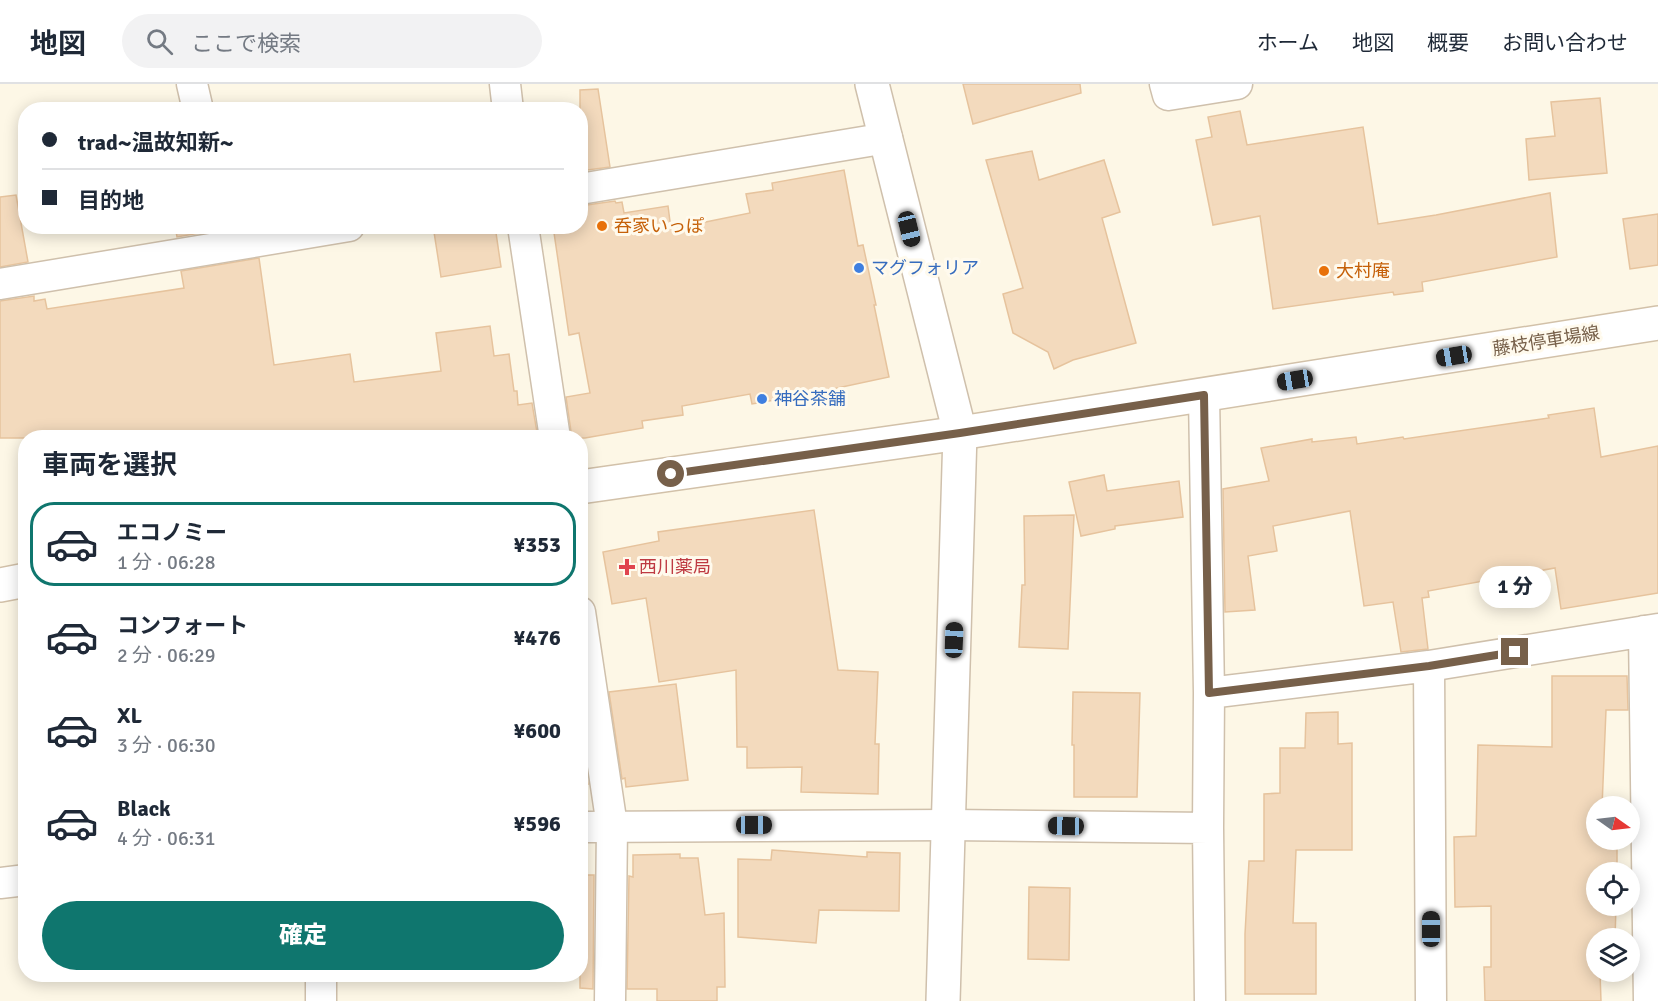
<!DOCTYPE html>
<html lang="ja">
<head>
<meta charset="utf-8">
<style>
	:root { --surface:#fff; --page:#f2f2f3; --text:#1f2937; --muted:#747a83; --line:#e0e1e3; --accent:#0f766e }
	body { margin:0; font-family:Signika,"Noto Sans JP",sans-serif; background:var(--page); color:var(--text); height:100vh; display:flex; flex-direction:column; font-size:22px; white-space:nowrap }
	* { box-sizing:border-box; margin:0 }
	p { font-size:20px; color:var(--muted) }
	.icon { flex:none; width:33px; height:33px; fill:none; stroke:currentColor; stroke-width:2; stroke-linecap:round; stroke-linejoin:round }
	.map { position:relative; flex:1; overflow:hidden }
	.drawer { position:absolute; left:18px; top:346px; width:570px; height:552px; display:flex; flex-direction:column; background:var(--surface); border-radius:24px; box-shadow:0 3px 15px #0003 }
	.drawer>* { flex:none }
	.top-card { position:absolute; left:18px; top:18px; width:570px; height:132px; border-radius:24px; box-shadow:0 3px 15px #0003; display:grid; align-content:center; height:132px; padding:0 24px; background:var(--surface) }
	.needle { width:39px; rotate:104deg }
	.tools { position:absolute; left:1586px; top:712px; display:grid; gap:12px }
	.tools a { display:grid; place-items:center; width:54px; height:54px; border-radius:50%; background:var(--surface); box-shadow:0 3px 15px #0003; font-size:30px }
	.end { position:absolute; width:27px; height:27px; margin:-14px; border:8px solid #77604a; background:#fff; box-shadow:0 0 0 3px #fff }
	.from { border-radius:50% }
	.bubble { position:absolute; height:42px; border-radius:21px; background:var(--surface); box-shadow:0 3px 15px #0003; font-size:20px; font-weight:800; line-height:42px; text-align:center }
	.car { position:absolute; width:18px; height:36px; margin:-18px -9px; border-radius:8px; box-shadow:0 0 4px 2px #0007; background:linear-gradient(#222 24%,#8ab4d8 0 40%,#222 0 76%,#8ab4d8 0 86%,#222 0) }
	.top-card b { display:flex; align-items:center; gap:21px; height:57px; font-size:22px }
	.top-card b+b { border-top:2px solid var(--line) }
	.top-card i { width:15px; height:15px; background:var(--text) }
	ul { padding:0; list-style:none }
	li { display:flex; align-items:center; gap:18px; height:84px; margin:0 12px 9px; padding:0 12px; border:3px solid transparent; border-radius:24px }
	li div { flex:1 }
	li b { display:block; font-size:22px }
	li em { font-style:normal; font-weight:800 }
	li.on { border-color:var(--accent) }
	li>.icon { width:54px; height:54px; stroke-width:1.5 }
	h2 { padding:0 24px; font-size:27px; line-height:72px }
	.action { display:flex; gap:12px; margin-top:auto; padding:12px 24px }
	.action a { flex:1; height:69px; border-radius:36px; background:var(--accent); color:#fff; font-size:24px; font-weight:800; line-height:69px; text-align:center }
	header { display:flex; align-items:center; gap:36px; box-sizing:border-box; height:84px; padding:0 30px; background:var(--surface); border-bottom:2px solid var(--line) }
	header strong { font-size:28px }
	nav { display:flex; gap:33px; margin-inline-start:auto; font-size:21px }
	.search { width:420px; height:54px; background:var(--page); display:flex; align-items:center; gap:15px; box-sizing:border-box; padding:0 21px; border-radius:33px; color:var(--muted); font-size:22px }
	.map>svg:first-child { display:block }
</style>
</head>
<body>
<header>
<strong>地図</strong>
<div class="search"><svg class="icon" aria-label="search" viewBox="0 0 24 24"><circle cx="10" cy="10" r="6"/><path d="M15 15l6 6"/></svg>ここで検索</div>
<nav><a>ホーム</a><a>地図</a><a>概要</a><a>お問い合わせ</a></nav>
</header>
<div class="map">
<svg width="1658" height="917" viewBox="0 0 1658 917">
	<rect width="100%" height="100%" fill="#fdf7e6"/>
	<path fill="#f3dabd" stroke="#e6c39d" stroke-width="1.5" d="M963,0H1080L1081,9L973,40Z
		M598,5L610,83L580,87V6Z
		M1600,14L1607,89L1529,96L1526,55L1555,52L1551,18Z
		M1240,27L1247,61L1363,43L1378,140L1436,131L1550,109L1557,173L1422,198L1423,207L1394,211L1393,208L1273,225L1260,132L1213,141L1196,56L1212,53L1208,33Z
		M1032,67L1039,96L1104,76L1120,128L1102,134L1136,259L1073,276L1054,285L1048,268L1013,249L1003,210L1023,204L986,76Z
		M844,86L858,162L863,161L876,221H874L889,293L814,309L752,320L750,310L682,322L683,331L642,337L643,344L585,354H572L566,313L590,309L579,249L569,251L553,142H580V122L615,117L616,119L622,118L624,129L668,122L671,145L750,129L746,110L773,106L772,99Z
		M16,111L28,178L0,183V113Z
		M1658,130V181L1630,185L1623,135Z
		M175,142H241L177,153Z
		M467,142H495L501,183L441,193L434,148Z
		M259,174L274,281L350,270L354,298L441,287L436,249L490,242L494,272L509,270L514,307H517L518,321L532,319L538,354H0V217L34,212V217L45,215L47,225L184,204L181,187Z
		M1594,324L1601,373L1658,362V509L1561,525L1555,484L1428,507L1429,513L1422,514L1428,565L1401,568L1393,518L1364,522L1350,427L1273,442L1277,467L1248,472L1255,526L1225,528L1223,405L1269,397L1261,364L1312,355V358L1356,353L1357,360L1403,353L1404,355L1549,334L1548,331Z
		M1104,391L1107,407L1179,397L1183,433L1115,442V445L1081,452L1069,398Z
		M814,426L838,586L878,588L875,660H879L878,710L801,708L802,683L747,684V663H737L736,586L659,598L646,514L612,520L603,468L659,457L658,448Z
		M1074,431L1068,565L1019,563L1022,501H1025L1024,432Z
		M1552,592H1627L1628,626H1606L1602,723H1596V756H1617V789H1596V822H1616L1615,855H1596V888H1600L1601,917H1485L1484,883H1491V822L1455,823L1454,753L1476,752L1478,661L1552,663Z
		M676,600L688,696L626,703L625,694L622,695L609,608Z
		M1073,608L1140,609L1137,713H1074V661H1072Z
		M1338,628V660L1352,659V766H1296L1293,839H1316V910H1245V850L1249,777H1264V710L1280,709V664H1305L1306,629Z
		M580,648L588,700L580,701Z
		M772,766L867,773V768L900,769L899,827L819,826L816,859L738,853V775L771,776Z
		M680,770V774H698L705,831L724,829L725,903H717V917H657V905H627L629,792L633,793V771Z
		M580,791H594L593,905L580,904Z
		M1029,803L1070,804L1069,876L1028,875Z"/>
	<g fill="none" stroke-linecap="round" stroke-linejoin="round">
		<defs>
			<path id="minor" d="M192,0L198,26
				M505,0L508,26
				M1165,0L1168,11L1237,0
				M580,105L887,54
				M523,142L555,354
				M0,200L349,142
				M1204,311L1209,609
				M580,528L612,742L610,917
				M1644,547L1649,917
				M1429,582L1431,917
				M580,743L949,741L1208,744
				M0,799L26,796
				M321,891V917
				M1210,917L1208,744L1209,609L1429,582L1658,545"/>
			<path id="tertiary" d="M872,0L960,349L943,917"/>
			<path id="secondary" d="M580,403L960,349L1658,239
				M0,501L26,496"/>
		</defs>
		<use href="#minor" stroke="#cfc0ac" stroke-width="33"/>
		<use href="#tertiary" stroke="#cfc0ac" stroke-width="36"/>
		<use href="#secondary" stroke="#d2c1a9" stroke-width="36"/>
		<use href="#minor" stroke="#fff" stroke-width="30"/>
		<use href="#tertiary" stroke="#fff" stroke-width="33"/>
		<use href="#secondary" stroke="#fff" stroke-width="33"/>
	</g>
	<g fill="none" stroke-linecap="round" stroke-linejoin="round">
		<path stroke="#77604a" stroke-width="8" d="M671,390L960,349L1204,311L1209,609L1429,582L1515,568"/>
	</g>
	<g fill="#e8710a" stroke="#fffaed" stroke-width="2">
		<circle cx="602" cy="142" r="6"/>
		<circle cx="1324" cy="187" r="6"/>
	</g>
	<g fill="#3f7fe0" stroke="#fffaed" stroke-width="2">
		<circle cx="859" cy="184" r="6"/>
		<circle cx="762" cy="315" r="6"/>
	</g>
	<path fill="#e0444e" stroke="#fffaed" stroke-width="2" d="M624 474h6v6h6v6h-6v6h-6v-6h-6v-6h6z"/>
	<g text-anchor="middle" stroke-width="6" stroke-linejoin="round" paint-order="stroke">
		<g font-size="18" fill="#c56008" stroke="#fffaed" text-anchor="start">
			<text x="614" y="148">呑家いっぽ</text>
			<text x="1336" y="193">大村庵</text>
		</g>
		<g font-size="18" fill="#366cbe" stroke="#fffaed" text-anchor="start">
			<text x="871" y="190">マグフォリア</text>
			<text x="774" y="321">神谷茶舗</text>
		</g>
		<g font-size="18" fill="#77604a" stroke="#fffaed">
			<text transform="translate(1546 257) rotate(-9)" y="6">藤枝停車場線</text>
		</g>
		<g font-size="18" fill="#be3a42" stroke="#fffaed" text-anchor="start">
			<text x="639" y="489">西川薬局</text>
		</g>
	</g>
</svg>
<div class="tools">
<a><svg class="needle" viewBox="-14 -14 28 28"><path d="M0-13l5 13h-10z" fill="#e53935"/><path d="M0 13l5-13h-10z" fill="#747a83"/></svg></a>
<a><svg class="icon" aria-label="locate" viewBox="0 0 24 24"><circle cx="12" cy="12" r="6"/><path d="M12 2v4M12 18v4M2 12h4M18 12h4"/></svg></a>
<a><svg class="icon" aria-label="layers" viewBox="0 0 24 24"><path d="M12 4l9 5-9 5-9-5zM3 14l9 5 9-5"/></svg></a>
</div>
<i class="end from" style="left:671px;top:390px"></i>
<i class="end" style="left:1515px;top:568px"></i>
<div class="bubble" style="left:1479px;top:482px;width:72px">1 分</div>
<i class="car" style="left:909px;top:145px;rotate:166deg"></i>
<i class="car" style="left:1454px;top:272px;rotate:261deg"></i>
<i class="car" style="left:1295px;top:296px;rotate:261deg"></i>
<i class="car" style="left:954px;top:556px;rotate:2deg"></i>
<i class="car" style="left:754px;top:741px;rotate:90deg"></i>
<i class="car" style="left:1066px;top:742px;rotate:271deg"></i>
<i class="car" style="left:1431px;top:845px;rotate:0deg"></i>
<div class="top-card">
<b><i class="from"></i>trad~温故知新~</b>
<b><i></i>目的地</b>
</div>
<section class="drawer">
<h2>車両を選択</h2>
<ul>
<li class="on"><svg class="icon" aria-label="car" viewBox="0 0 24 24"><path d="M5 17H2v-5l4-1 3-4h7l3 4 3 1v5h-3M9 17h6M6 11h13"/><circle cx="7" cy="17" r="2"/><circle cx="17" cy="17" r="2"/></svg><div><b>エコノミー</b><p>1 分 · 06:28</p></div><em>¥353</em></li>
<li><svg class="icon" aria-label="car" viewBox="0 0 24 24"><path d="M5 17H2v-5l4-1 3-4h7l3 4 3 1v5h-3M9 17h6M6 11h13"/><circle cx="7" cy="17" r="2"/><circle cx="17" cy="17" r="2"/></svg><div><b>コンフォート</b><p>2 分 · 06:29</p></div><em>¥476</em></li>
<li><svg class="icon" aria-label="car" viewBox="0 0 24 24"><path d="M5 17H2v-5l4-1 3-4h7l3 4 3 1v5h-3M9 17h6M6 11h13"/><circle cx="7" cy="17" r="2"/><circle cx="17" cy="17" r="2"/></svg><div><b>XL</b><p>3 分 · 06:30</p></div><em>¥600</em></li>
<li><svg class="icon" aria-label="car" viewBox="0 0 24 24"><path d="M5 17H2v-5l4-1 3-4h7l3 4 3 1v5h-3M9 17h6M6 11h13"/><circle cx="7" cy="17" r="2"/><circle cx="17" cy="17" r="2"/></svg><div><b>Black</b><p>4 分 · 06:31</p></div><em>¥596</em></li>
</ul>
<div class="action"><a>確定</a></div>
</section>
</div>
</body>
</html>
